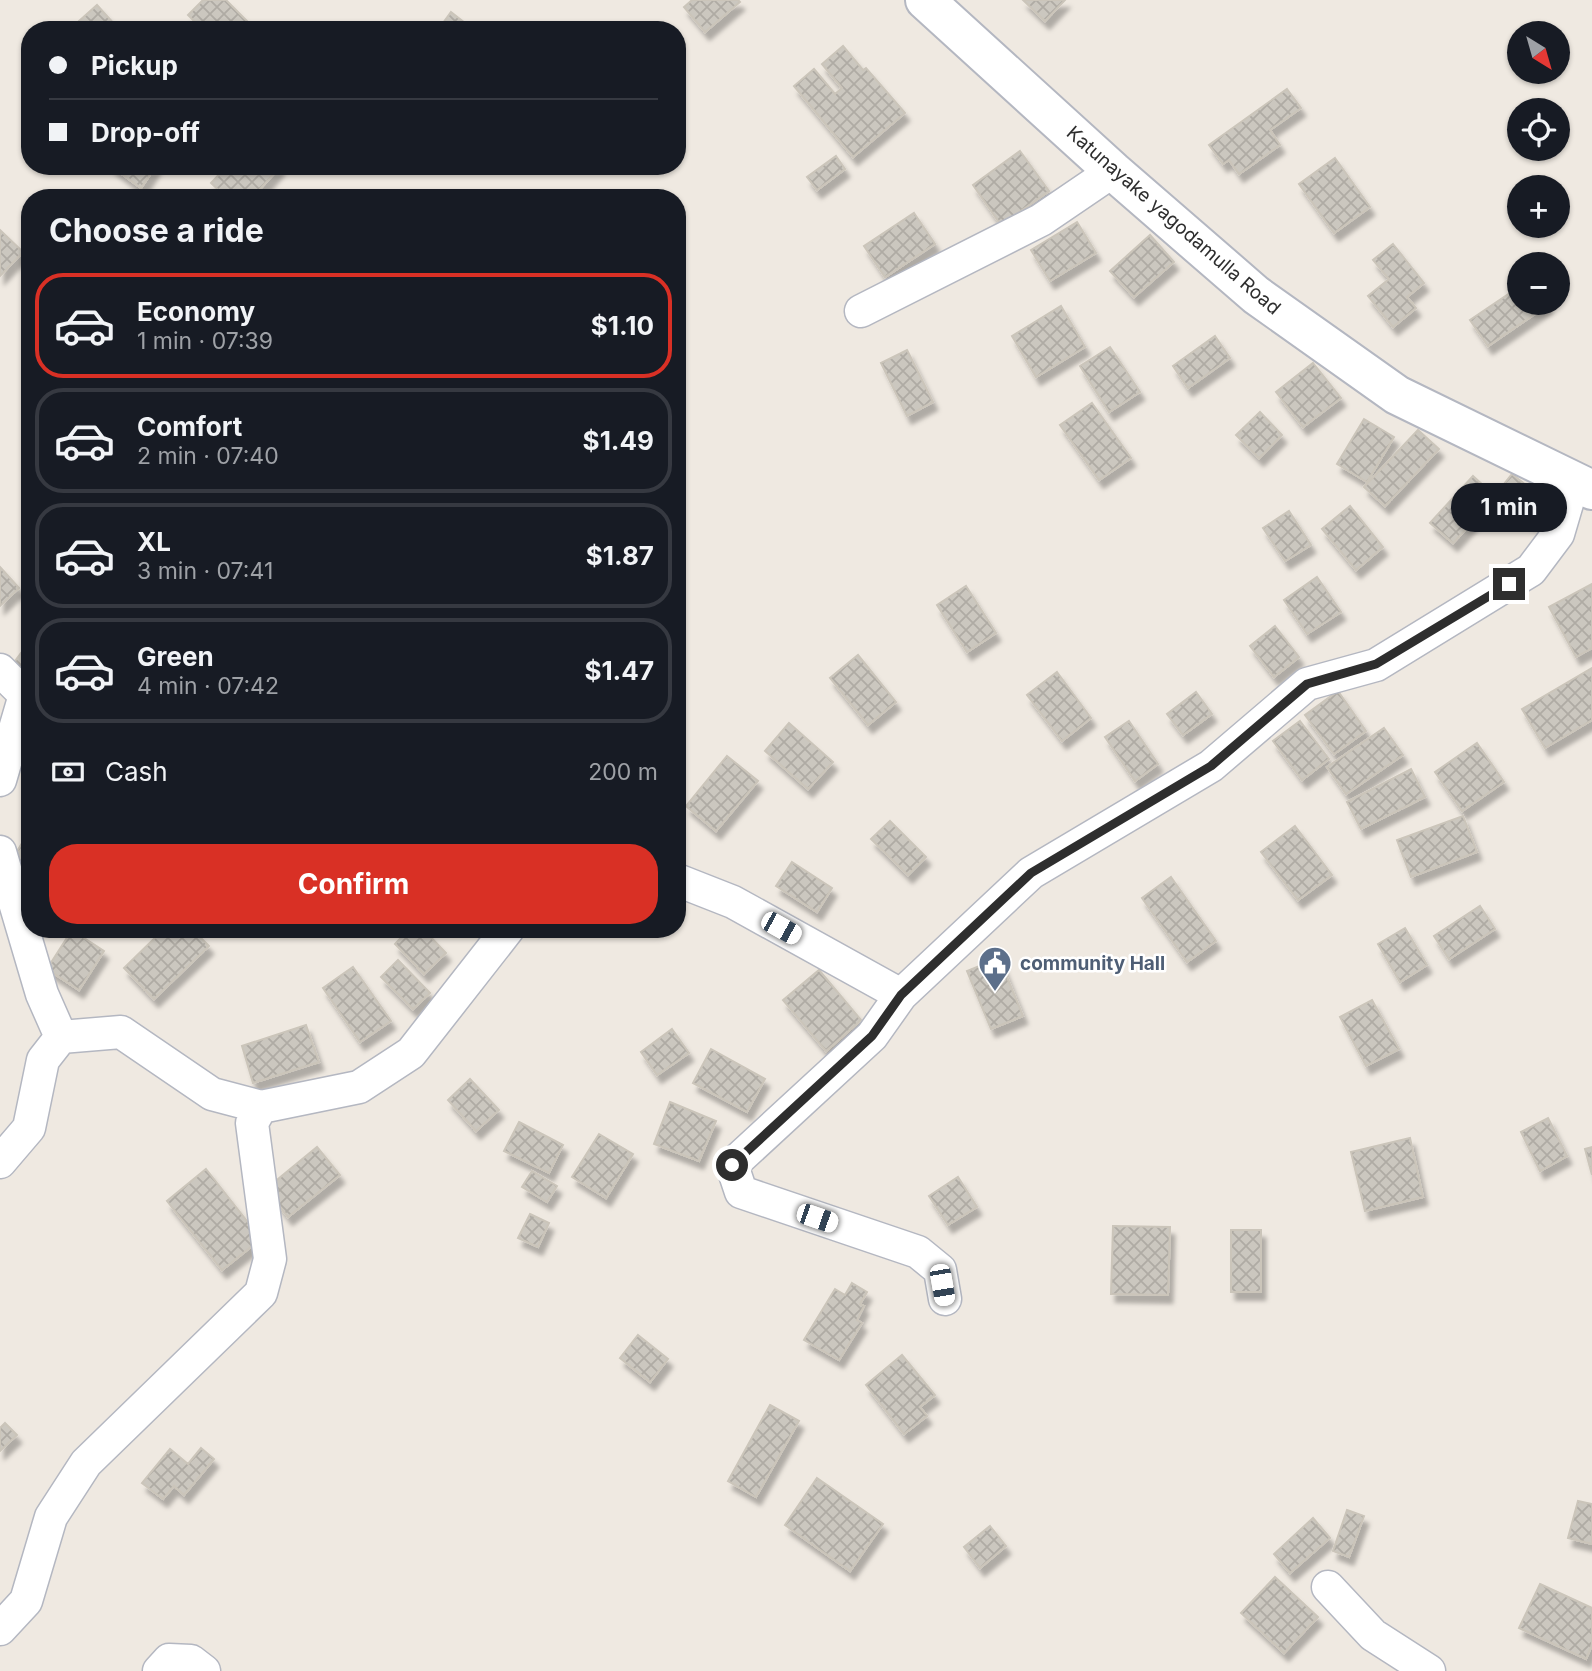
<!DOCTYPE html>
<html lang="en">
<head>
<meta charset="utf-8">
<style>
	:root { --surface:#171b24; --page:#20242c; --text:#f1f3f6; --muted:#9ea1a6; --line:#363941; --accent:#d93025 }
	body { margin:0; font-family:Inter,sans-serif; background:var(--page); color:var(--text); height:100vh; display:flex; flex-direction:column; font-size:26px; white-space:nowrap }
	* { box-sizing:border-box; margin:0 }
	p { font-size:23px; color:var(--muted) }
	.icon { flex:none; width:38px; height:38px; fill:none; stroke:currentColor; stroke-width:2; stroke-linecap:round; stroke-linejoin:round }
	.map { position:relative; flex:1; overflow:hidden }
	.panel { position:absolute; left:21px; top:189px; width:665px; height:749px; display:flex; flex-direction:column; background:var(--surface); border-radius:28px; box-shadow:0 2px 5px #0004 }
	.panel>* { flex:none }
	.hud { position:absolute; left:21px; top:21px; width:665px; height:154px; border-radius:28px; box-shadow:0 2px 5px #0004; display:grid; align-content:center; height:154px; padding:0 28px; background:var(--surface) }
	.needle { width:46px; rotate:143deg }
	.fabs { position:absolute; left:1507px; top:21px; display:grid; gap:14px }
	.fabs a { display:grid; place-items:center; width:63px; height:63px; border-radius:50%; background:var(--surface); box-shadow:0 2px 5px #0004; font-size:35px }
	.end { position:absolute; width:32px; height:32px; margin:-16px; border:9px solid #2e2e2e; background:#fff; box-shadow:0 0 0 4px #fff }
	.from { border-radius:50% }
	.bubble { position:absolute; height:49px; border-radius:24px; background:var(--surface); box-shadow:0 2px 5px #0004; font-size:23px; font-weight:700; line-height:49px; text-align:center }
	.car { position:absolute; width:21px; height:42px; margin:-21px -10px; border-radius:9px; box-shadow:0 0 5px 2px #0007; background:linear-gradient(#fff 24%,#345 0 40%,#fff 0 76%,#345 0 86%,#fff 0) }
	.hud b { display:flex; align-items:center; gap:24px; height:66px; font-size:26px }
	.hud b+b { border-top:2px solid var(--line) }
	.hud i { width:18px; height:18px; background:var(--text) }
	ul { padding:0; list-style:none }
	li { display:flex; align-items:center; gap:21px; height:105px; margin:0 14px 10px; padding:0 14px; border:4px solid var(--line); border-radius:28px }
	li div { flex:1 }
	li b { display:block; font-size:26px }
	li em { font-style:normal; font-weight:700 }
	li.on { border-color:var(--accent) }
	li>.icon { width:63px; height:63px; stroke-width:1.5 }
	h2 { padding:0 28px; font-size:32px; line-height:84px }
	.pay { display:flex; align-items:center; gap:18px; height:77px; padding:0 28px; font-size:26px }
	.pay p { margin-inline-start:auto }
	.primary-button { display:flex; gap:14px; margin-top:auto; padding:14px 28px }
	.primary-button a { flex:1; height:80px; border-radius:28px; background:var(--accent); color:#fff; font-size:28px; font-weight:700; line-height:80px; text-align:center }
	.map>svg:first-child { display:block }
</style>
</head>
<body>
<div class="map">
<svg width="1592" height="1671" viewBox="0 0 1592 1671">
	<defs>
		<pattern id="building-cross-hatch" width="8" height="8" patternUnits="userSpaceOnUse" patternTransform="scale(1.75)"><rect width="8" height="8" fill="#cbc7bf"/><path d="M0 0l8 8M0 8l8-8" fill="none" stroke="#afaba4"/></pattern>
		<filter id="shadow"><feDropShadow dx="4.5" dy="8" stdDeviation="2" flood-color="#0004"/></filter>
	</defs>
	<rect width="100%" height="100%" fill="#efe9e1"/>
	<path fill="url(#building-cross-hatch)" stroke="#cbc5ba" stroke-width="2" filter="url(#shadow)" d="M203,0H226L255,29L203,30L188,15Z
		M692,0H738L740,2L705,32L684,7Z
		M1023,0H1065L1045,21Z
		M97,5L116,26L112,30H69Z
		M451,12L474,30H438Z
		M843,46L863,70L866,68L905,113L853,157L794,86L814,69L835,94L842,88L822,64Z
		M1287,89L1301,108L1270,130L1280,145L1239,174L1229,160L1223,164L1209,145Z
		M1020,151L1049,191L1001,225L973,185Z
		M836,156L845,169L817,190L807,177Z
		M1335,158L1370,207L1334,233L1299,184Z
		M111,166H156L141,188Z
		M227,166H279L280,167L252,198H227L211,183Z
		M914,213L935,244L885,277L864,246Z
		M1077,222L1096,253L1050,281L1031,250Z
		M0,230L23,252L0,276Z
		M1150,235L1174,262L1134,297L1110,271Z
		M1393,244L1424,283L1407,297L1416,308L1393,327L1368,296L1389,279L1373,260Z
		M1519,287V303H1546L1548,305L1488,346L1470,320Z
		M1061,306L1085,347L1036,377L1012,336Z
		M1215,336L1230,358L1188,388L1173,366Z
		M1110,347L1140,392L1109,412L1080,366Z
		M907,350L933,402L907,416L881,363Z
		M1313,363L1341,398L1303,427L1276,392Z
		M1092,403L1131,458L1099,480L1060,425Z
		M1260,412L1282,435L1259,458L1236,435Z
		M1364,419L1394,437L1367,482L1337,464Z
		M1418,430L1439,449L1385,506L1364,487Z
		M1512,474L1547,502L1531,522L1496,494Z
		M1473,476L1496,497L1453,543L1430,523Z
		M1350,506L1383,547L1356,570L1322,529Z
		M1289,511L1311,545L1285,561L1263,528Z
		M0,567L19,588L0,606Z
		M1317,577L1341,612L1307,634L1284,600Z
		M1592,584V648L1576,657L1549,607Z
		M966,586L996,633L967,652L937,605Z
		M1275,626L1299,657L1274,677L1250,646Z
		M30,641V678L12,665Z
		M858,655L896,702L868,725L830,678Z
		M1592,668V720L1545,748L1522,709Z
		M1057,672L1091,718L1062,741L1027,695Z
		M1338,691L1366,731L1334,754L1305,715Z
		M1196,692L1212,714L1183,735L1167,714Z
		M1129,721L1158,764L1135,781L1105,737Z
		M1300,721L1329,759L1302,780L1273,741Z
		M789,723L833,762L808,789L765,751Z
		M1384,728L1403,755L1346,794L1327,767Z
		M1477,743L1504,782L1462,811L1435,772Z
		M727,756L758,781L716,831L686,806Z
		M1411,769L1425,797L1361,829L1347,802Z
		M1463,816L1477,852L1411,877L1397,840Z
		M890,821L926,857L908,875L871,839Z
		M1295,826L1332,875L1298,900L1261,852Z
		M29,832H30V877L9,864Z
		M792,862L832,888L817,912L776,886Z
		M1171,877L1216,941L1187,962L1142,898Z
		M1480,906L1495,929L1449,959L1434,936Z
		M1405,928L1427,965L1400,982L1378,944Z
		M164,929H192L209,946L154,999L124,968Z
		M409,929H423L446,953L424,974L395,944Z
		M72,930L104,951L79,990L47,969Z
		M999,958L1023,1016L991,1029L967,971Z
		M398,960L430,993L413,1009L381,977Z
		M353,967L391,1021L360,1042L323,988Z
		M819,970L861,1020L826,1051L783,1000Z
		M1372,1000L1399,1049L1366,1066L1340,1017Z
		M306,1025L319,1062L253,1083L242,1046Z
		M672,1029L689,1053L657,1075L641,1052Z
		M711,1049L765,1079L747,1112L693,1083Z
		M470,1079L499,1110L476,1131L448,1100Z
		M670,1102L716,1121L699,1161L654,1144Z
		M1548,1118L1567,1156L1540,1171L1521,1132Z
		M519,1122L563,1145L549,1173L504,1151Z
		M599,1134L633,1154L606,1198L572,1177Z
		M1410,1138L1423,1197L1365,1211L1351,1152Z
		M317,1147L340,1175L288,1217L266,1189Z
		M1592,1147V1175L1585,1149Z
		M206,1169L261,1239L222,1270L167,1201Z
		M532,1171L557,1186L547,1202L522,1187Z
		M958,1177L977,1207L948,1225L929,1196Z
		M530,1214L549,1223L538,1247L518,1238Z
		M1113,1226L1170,1227L1168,1295L1111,1294Z
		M1231,1230H1261V1292H1231Z
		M852,1283L867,1292L860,1304L864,1306L857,1320L862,1323L839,1360L804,1340L835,1289L845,1295Z
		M638,1335L668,1359L650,1382L620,1358Z
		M902,1355L935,1395L920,1407L927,1416L904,1434L866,1385Z
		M770,1405L799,1421L756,1497L728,1481Z
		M5,1423L17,1435L0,1451V1428Z
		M201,1448L214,1459L184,1495L174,1486L163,1499L142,1483L170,1449L188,1464Z
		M817,1478L883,1524L850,1571L785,1525Z
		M1578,1501L1592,1504V1544L1568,1538Z
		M1347,1510L1364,1516L1349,1557L1333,1551Z
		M1313,1518L1330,1538L1290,1573L1274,1554Z
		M990,1526L1006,1546L980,1568L964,1547Z
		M1275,1577L1318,1617L1284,1653L1241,1613Z
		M1540,1584L1592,1608V1645L1586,1659L1519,1628Z"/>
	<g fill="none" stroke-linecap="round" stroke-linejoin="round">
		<defs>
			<path id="minor" d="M861,311L1041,220L1113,171
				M0,670L25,695L0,780
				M0,852L42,994L61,1037
				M677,880L733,902L901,995L1031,873L1211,766L1307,684L1376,665L1531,570L1558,534L1573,483
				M901,995L872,1036L732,1165L741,1192L918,1252L940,1270L945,1299
				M0,1162L29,1128L43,1060L61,1037L121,1032L212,1094L261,1107L359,1087L411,1053L508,929
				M1328,1587L1373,1635L1429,1671
				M0,1629L26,1601L51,1517L86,1463L261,1293L270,1259L252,1123L261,1107
				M159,1671L169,1660L191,1661L204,1671"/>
			<path id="secondary" d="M925,0L1113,171L1256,295L1397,395L1592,490"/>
		</defs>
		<use href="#minor" stroke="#b4b7c1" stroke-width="35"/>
		<use href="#secondary" stroke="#b4b7c1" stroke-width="42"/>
		<use href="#minor" stroke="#fff" stroke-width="32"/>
		<use href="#secondary" stroke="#fff" stroke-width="38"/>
	</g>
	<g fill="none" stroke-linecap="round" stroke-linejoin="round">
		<path stroke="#2e2e2e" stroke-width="9" d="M732,1165L872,1036L901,995L1031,873L1211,766L1307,684L1376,664L1509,584"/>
	</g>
	<defs>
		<symbol id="civic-pin" viewBox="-11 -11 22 30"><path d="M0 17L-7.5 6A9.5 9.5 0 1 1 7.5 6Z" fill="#5c6f8a" stroke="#fff"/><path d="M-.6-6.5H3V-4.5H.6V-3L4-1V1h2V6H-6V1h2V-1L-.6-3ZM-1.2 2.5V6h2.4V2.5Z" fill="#fff"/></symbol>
	</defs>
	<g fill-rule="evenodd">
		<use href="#civic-pin" x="976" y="944" width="38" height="52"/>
	</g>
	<g text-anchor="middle" stroke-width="5" stroke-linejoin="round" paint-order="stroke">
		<g font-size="19" fill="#2e2e2e" stroke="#fff">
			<text transform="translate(1174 220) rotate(41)" y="7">Katunayake yagodamulla Road</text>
		</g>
		<g font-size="19" font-weight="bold" fill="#4e5e75" stroke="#fff" text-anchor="start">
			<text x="1020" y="970">community Hall</text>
		</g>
	</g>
</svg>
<div class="fabs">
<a><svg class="needle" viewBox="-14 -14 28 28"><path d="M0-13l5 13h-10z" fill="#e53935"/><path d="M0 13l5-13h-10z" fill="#9ea1a6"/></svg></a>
<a><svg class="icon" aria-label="locate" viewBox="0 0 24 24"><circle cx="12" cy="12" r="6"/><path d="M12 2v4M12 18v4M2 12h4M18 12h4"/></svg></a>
<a>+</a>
<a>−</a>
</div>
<i class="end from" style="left:732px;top:1165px"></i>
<i class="end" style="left:1509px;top:584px"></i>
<div class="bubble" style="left:1451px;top:483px;width:116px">1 min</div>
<i class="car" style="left:781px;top:928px;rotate:119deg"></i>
<i class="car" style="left:817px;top:1218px;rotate:109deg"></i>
<i class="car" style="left:942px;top:1285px;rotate:170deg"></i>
<div class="hud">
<b><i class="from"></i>Pickup</b>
<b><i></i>Drop-off</b>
</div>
<section class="panel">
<h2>Choose a ride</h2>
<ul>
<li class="on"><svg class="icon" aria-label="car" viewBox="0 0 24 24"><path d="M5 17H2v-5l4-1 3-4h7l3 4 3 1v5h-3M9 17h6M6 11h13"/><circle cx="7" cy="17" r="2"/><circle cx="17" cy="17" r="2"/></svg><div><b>Economy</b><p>1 min · 07:39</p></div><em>$1.10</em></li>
<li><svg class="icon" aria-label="car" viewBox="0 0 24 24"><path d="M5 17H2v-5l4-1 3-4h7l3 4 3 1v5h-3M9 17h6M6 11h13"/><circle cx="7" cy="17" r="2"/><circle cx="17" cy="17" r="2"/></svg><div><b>Comfort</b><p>2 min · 07:40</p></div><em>$1.49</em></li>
<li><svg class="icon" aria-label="car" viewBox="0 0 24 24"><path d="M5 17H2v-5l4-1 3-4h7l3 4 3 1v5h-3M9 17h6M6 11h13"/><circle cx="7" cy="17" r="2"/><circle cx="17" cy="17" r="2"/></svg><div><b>XL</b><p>3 min · 07:41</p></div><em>$1.87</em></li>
<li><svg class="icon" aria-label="car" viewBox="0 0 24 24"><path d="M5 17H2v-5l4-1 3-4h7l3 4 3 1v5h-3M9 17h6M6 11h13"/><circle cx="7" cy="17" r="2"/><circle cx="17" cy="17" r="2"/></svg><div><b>Green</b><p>4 min · 07:42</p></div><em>$1.47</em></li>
</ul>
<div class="pay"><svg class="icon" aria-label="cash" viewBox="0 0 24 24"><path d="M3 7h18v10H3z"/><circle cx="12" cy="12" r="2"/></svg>Cash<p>200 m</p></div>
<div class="primary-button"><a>Confirm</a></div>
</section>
</div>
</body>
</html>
